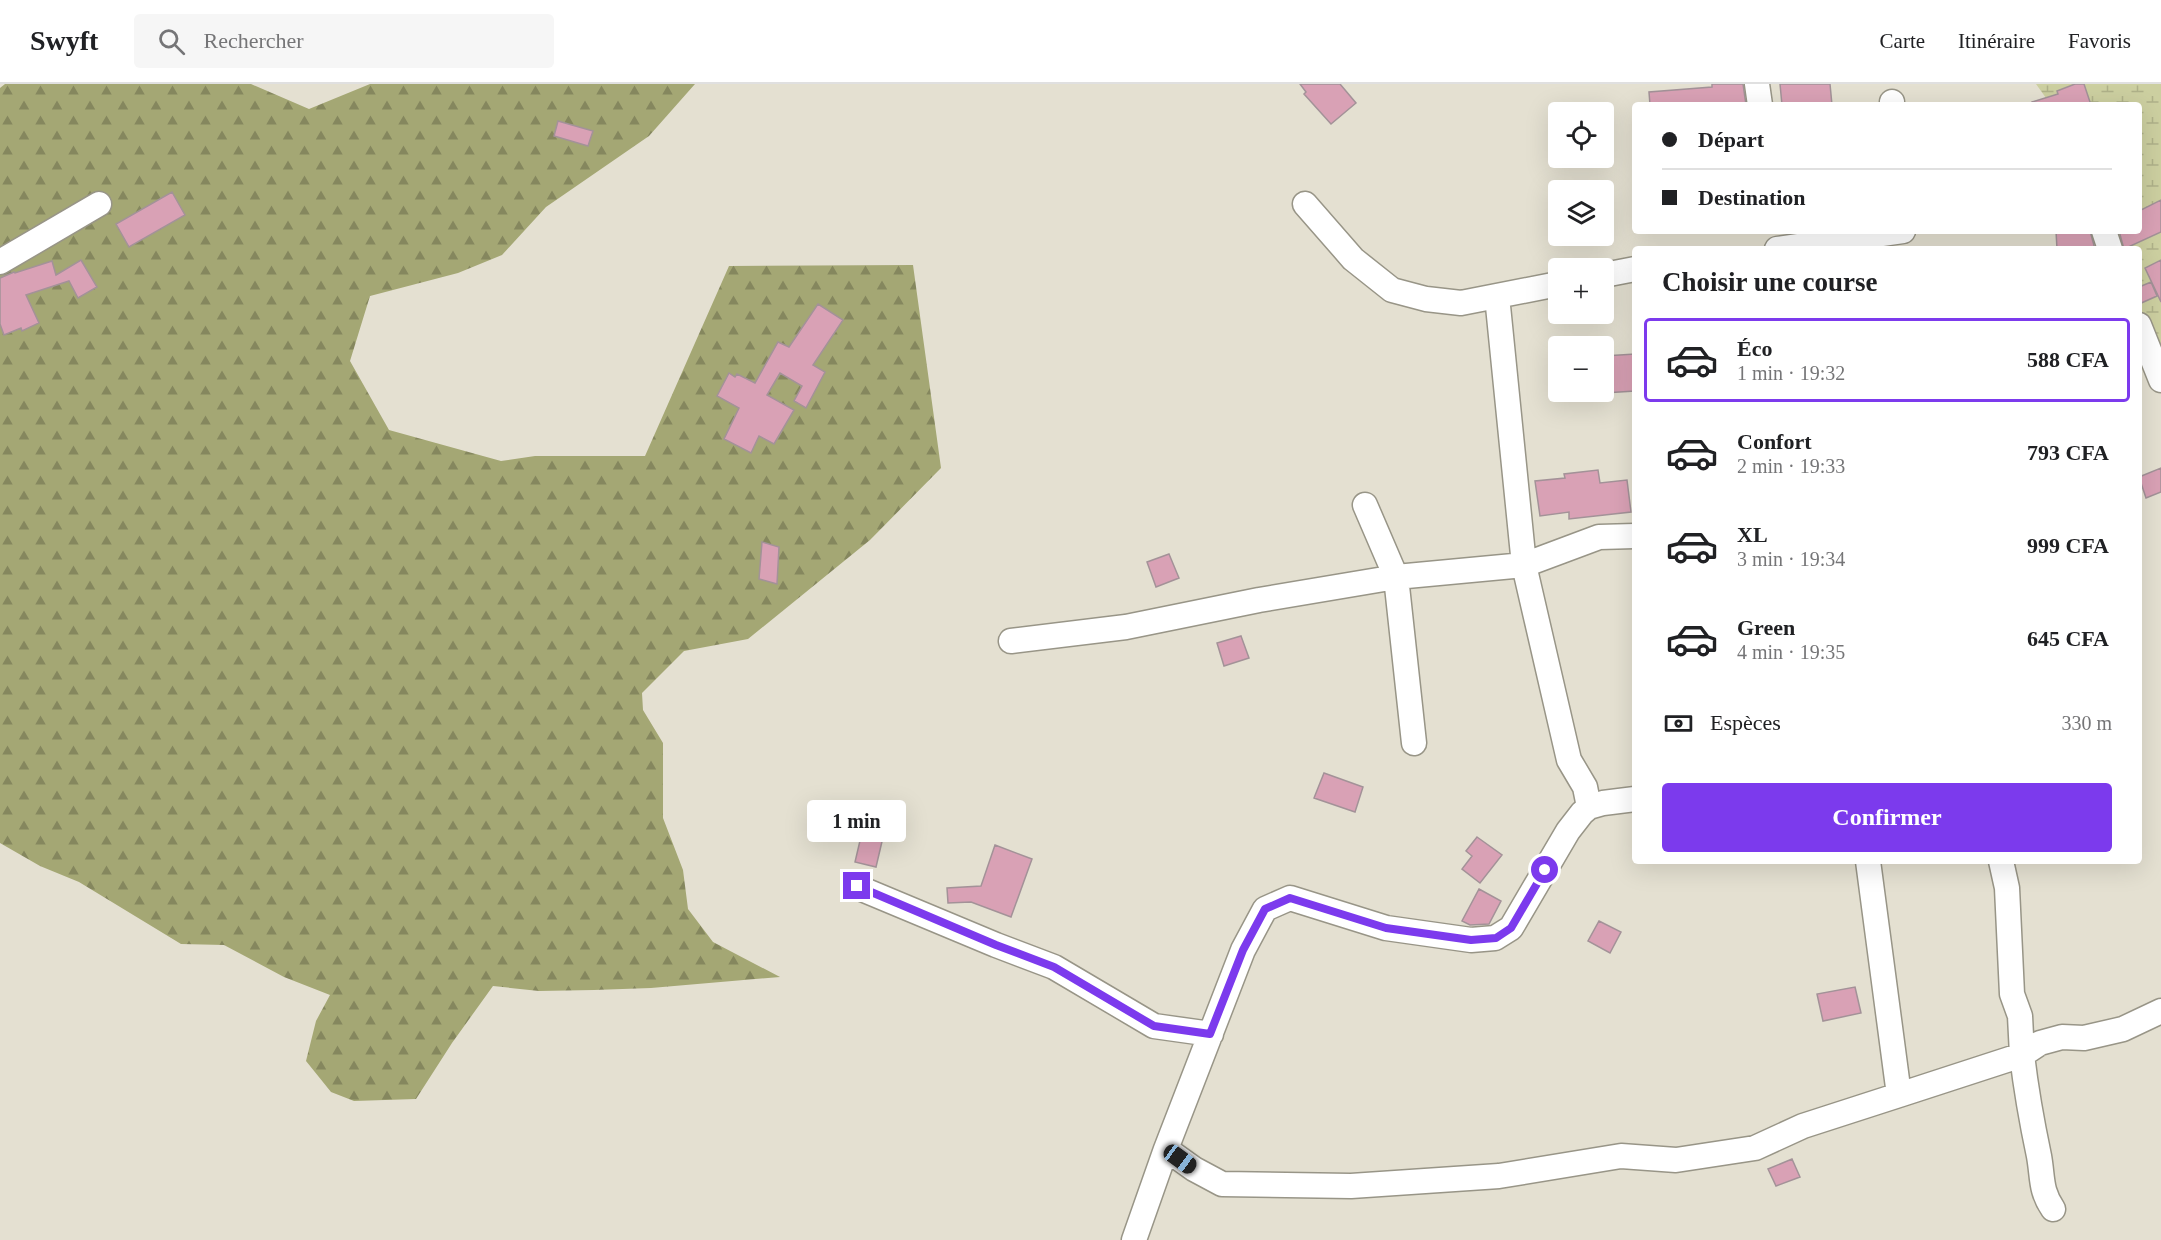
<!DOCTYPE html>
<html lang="fr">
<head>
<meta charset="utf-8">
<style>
	:root { --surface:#fff; --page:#f6f6f6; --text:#202124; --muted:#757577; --line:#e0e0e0; --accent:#7c3aed }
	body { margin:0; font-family:Georgia,serif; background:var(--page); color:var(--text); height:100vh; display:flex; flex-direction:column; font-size:22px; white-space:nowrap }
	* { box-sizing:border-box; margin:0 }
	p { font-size:20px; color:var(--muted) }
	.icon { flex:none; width:33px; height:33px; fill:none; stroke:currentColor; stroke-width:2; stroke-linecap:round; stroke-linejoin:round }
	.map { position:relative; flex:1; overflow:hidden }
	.side { position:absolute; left:1632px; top:162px; width:510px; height:618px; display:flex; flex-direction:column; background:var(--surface); border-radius:6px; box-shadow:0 6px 24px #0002 }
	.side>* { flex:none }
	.guide { position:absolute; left:1632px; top:18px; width:510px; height:132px; border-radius:6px; box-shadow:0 6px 24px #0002; display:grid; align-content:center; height:132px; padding:0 30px; background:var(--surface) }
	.controls { position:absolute; left:1548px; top:18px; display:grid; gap:12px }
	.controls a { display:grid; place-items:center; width:66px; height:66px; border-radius:6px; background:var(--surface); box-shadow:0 6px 24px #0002; font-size:30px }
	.end { position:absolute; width:27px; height:27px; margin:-14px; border:8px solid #7c3aed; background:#fff; box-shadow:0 0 0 3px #fff }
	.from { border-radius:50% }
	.bubble { position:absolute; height:42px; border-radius:6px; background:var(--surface); box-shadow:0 6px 24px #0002; font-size:20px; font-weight:700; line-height:42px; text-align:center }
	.car { position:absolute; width:18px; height:36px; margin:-18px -9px; border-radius:8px; box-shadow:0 0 4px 2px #0007; background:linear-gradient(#222 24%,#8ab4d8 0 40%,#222 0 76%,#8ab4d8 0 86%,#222 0) }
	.guide b { display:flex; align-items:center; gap:21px; height:57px; font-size:22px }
	.guide b+b { border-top:2px solid var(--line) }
	.guide i { width:15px; height:15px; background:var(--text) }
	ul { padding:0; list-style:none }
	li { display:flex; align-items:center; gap:18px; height:84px; margin:0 12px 9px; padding:0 18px; border:3px solid transparent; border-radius:6px }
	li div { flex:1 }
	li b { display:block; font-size:22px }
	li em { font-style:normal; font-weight:700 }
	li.current { border-color:var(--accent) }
	li>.icon { width:54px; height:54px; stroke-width:1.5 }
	h2 { padding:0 30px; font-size:27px; line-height:72px }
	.pay { display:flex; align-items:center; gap:15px; height:66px; padding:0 30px; font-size:22px }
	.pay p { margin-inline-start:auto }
	.cta { display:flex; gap:12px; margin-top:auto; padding:12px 30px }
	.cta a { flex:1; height:69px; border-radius:6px; background:var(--accent); color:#fff; font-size:24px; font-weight:700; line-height:69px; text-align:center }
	header { display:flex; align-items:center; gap:36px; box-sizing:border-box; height:84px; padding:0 30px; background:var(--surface); border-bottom:2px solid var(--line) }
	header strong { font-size:28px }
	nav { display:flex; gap:33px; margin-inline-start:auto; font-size:21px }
	.search { width:420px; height:54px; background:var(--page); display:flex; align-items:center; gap:15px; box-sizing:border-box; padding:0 21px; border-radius:6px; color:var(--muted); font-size:22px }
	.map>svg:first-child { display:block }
</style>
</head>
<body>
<header>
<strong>Swyft</strong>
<div class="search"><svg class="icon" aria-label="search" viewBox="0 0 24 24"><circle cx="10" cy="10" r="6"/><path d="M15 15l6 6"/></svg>Rechercher</div>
<nav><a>Carte</a><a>Itinéraire</a><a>Favoris</a></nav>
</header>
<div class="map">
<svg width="2161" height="1156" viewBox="0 0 2161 1156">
	<defs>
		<pattern id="forest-firs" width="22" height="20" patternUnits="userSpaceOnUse" patternTransform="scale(1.5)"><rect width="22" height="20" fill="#a4a774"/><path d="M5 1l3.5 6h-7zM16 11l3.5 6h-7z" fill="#85875e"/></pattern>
		<pattern id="wetland-marsh" width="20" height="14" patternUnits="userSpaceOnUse" patternTransform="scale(1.5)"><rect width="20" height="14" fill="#cccfa0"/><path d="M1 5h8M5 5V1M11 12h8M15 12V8" fill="none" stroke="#afb189"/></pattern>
	</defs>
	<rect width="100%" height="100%" fill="#e4e0d1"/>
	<path fill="url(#forest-firs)" d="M5,0H251L309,25L370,0H695L649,52L546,123L502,171L458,189L370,212L350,277L389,346L501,377L535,372H645L729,182L913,181L941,384L870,456L748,555L684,567L642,609L643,626L663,659V734L683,786L688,825L713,858L780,893L651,904L594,906L539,907L493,902L452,959L416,1015L354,1017L331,1008L306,977L316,937L330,911L284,893L224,861L181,860L79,798L40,782L0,759V4Z"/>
	<path fill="url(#wetland-marsh)" d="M2036,0H2161V260L2139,228V165H2110L2106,147H2139V21H2051Z"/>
	<path fill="#d9a1b5" stroke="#a39298" stroke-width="1.5" d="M1300,0H1340L1356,19L1331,40L1304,10L1306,8Z
		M1712,0H1743L1746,21H1650L1649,8L1712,3Z
		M1780,0H1830L1832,21H1782Z
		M2075,0H2084L2091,21H2033L2032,18L2058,10L2057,7Z
		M558,37L593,47L588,62L554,52Z
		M172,108L185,131L129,163L116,140Z
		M2161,116V148L2124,165L2119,147H2139V127Z
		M2056,147H2090L2095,165H2057Z
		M81,176L97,203L78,214L69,197L26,211L39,239L22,247L21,244L4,251L0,240V194L14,188L15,189L52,177L56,191Z
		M2161,176V218L2145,184Z
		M2151,198L2157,212L2139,220V203Z
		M818,220L843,236L813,281L825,288L806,324L794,317L802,302L780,289L767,311L794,326L774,360L759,352L751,369L724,355L739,324L717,312L729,289L735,293L737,290L755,299L778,258L789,263Z
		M1635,270V307L1604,309V272Z
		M2161,384V408L2146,414L2139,393Z
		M1598,386L1600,399L1627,396L1631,428L1569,435V428L1540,432L1535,397L1565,394L1564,390Z
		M762,458L779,463L777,500L759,495Z
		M1169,470L1179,494L1156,503L1147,478Z
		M1241,552L1249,574L1224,582L1217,559Z
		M1324,689L1363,703L1355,728L1314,714Z
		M863,744L884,749L876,783L855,778Z
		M1477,753L1502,771L1480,799L1462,785L1472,772L1466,767Z
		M995,761L1032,775L1011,833L971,818L948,819L947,804L981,802Z
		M1479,805L1501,817L1489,840L1470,841L1462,837Z
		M1599,837L1621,848L1610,869L1588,857Z
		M1855,903L1861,929L1823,937L1817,910Z
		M1792,1075L1800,1093L1776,1102L1768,1085Z"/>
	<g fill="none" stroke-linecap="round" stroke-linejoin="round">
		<defs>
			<path id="minor" d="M1757,0L1760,21
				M1892,18V21
				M1305,120L1353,175L1392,206L1426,215L1461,219L1558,200
				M2104,147L2110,165
				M1777,165L1903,147
				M0,178L99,120
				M1604,191L1635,185
				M1497,212L1524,481L1569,676L1585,703L1589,723
				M2139,241L2161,296
				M1365,421L1396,493L1414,659
				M1011,557L1126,543L1259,516L1396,493L1524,481L1599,453L1635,452
				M857,803L996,861L1054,883L1154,942L1211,950
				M1899,1011L2022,971L2020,932L2012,910L2007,804L2001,777
				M1166,1065L1243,866L1265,825L1290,814L1386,844L1471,856L1495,854L1511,844L1568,747L1582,729L1589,723L1603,719L1635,715
				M2053,1125C2040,1106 2043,1094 2039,1072C2032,1039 2026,1005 2022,971L2040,959L2062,953L2084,954L2123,945L2161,927
				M1134,1156L1166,1065L1194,1085L1222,1100L1351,1102L1499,1092L1621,1072L1676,1076L1755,1064L1803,1042L1899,1011L1868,777"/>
		</defs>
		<use href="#minor" stroke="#989587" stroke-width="27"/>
		<use href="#minor" stroke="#fff" stroke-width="24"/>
	</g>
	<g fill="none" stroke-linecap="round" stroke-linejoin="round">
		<path stroke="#7c3aed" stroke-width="8" d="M857,802L996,861L1054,883L1154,942L1210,950L1243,866L1265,825L1290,814L1386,844L1471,856L1496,854L1511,844L1545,786"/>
	</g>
</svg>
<div class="controls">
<a><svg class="icon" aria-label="locate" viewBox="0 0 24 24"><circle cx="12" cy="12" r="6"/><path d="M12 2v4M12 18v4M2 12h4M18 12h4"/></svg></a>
<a><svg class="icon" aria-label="layers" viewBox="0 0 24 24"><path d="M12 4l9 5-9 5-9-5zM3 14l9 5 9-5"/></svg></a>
<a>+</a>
<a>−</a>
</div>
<i class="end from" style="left:1545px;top:786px"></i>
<i class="end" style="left:857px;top:802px"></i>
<div class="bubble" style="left:807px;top:716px;width:99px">1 min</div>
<i class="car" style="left:1180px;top:1075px;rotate:126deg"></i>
<div class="guide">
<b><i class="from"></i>Départ</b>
<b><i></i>Destination</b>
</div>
<section class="side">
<h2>Choisir une course</h2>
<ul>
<li class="current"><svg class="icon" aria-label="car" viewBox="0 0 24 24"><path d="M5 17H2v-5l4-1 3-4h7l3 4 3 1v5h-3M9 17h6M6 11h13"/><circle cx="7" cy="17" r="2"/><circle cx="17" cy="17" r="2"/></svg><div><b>Éco</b><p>1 min · 19:32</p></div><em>588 CFA</em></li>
<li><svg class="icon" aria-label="car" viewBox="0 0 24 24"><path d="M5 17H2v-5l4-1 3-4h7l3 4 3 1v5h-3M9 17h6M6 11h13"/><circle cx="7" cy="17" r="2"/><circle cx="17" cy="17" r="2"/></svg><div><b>Confort</b><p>2 min · 19:33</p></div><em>793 CFA</em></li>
<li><svg class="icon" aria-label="car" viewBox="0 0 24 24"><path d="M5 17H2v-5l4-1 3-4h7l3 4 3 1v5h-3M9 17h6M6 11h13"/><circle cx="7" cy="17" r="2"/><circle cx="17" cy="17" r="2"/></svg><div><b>XL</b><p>3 min · 19:34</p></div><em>999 CFA</em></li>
<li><svg class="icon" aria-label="car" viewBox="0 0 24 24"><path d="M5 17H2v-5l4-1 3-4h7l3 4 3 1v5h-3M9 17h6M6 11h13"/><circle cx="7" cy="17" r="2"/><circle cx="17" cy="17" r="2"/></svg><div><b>Green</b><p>4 min · 19:35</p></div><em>645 CFA</em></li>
</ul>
<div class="pay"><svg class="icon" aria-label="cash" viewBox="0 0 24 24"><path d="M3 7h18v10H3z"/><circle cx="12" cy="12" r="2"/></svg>Espèces<p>330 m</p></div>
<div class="cta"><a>Confirmer</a></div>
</section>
</div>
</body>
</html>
